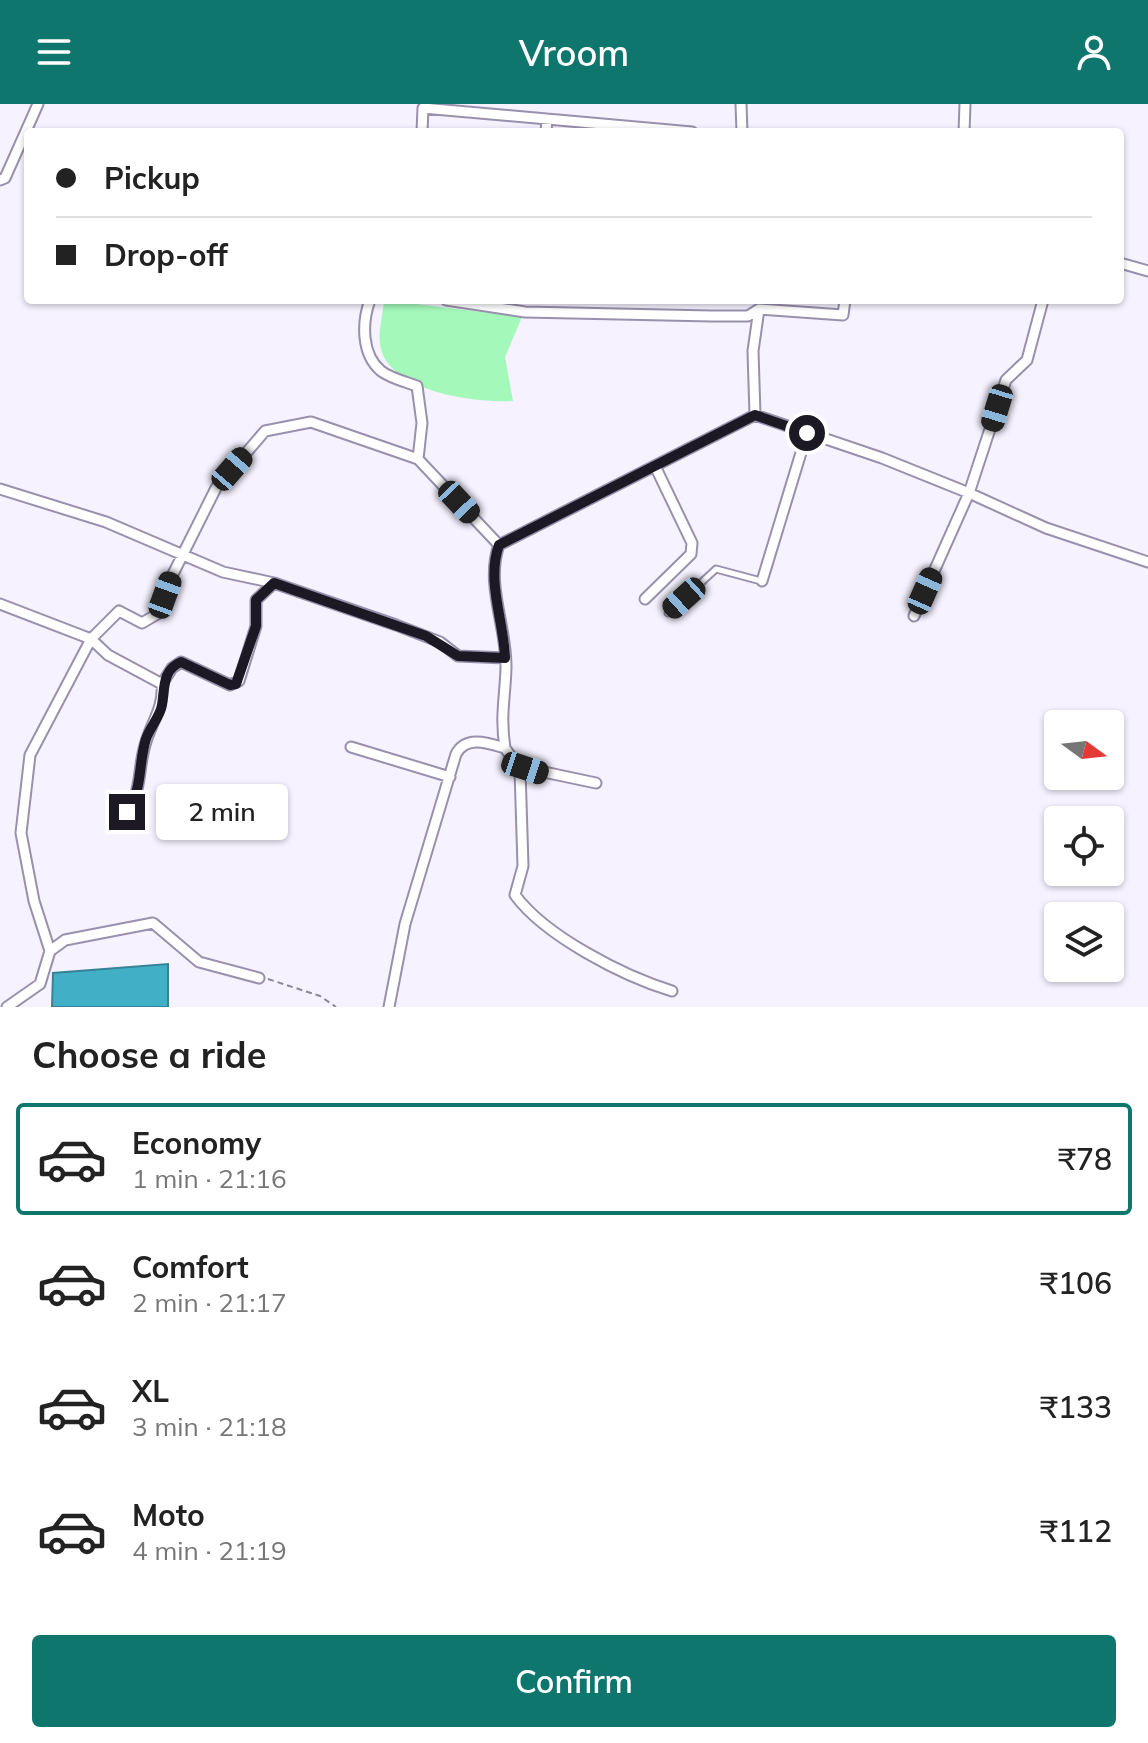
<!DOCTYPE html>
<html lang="en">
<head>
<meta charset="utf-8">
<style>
	:root { --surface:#fff; --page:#f2f2f2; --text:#222; --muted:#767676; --line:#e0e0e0; --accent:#0f766e }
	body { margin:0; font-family:Mulish,sans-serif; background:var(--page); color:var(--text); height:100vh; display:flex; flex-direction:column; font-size:30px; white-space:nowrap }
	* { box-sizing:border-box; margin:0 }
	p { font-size:26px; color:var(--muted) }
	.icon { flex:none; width:44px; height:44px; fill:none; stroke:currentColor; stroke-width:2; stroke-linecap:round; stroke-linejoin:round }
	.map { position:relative; height:903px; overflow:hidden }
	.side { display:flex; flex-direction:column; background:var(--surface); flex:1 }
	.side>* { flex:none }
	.top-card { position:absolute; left:24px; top:24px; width:1100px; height:176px; border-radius:8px; box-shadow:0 2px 6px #0004; display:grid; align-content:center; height:176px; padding:0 32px; background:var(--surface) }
	.needle { width:52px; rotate:105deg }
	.buttons { position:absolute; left:1044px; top:606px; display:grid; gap:16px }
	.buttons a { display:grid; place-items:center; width:80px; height:80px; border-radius:8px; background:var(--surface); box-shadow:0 2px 6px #0004; font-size:40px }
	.end { position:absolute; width:36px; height:36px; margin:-18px; border:10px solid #1d1924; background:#fff; box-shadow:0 0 0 4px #fff }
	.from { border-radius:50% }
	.bubble { position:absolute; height:56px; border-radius:8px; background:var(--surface); box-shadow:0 2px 6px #0004; font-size:26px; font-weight:600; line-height:56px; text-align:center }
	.car { position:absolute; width:24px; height:48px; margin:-24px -12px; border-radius:10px; box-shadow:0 0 6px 2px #0007; background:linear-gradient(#222 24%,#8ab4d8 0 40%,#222 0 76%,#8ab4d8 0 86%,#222 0) }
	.top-card b { display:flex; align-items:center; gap:28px; height:76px; font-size:30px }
	.top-card b+b { border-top:2px solid var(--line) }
	.top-card i { width:20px; height:20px; background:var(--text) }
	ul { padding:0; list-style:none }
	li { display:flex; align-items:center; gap:24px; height:112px; margin:0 16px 12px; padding:0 16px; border:4px solid transparent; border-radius:8px }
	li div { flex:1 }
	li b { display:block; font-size:30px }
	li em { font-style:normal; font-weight:600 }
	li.selected { border-color:var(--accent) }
	li>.icon { width:72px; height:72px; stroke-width:1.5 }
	h2 { padding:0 32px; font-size:36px; line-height:96px }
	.button { display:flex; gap:16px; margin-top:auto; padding:16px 32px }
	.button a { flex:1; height:92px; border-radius:8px; background:var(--accent); color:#fff; font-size:32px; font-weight:600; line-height:92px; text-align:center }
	header { display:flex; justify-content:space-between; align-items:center; height:104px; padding:0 32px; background:var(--accent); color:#fff; font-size:36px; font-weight:600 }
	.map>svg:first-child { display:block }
</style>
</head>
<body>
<header><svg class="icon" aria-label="menu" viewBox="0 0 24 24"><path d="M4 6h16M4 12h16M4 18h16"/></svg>Vroom<svg class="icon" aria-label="person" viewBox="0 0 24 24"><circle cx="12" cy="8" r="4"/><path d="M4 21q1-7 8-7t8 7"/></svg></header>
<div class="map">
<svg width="1148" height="903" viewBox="0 0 1148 903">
	<rect width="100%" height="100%" fill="#f6f2ff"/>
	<path fill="#a3f8ba" d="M384,196L522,213L505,253L513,297C475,299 386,288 380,240C378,227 383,210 384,196Z"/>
	<path fill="#41b0c7" stroke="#368396" stroke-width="2" d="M168,860V903H52L53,869Z"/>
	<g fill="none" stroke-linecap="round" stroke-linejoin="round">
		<defs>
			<path id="service" d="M668,509L716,465L761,477"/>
			<path id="minor" d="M741,0L742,28
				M422,28L423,4L692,28
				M546,28L547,15
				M964,28L965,0
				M0,76L5,74L38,0
				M1120,159L1148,167
				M370,196C362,218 361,250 381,267C390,274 406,278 417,282L422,319L418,355
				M446,196L525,208L712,212H748L759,205L843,211L845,196
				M755,311L753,247L759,205
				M0,385L106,418L223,468L274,479L396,521L440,538L458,552L505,554
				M762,477L807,329
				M645,495L691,450L692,439L655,362
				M0,500L91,535L108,551L162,580L172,564L181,558L230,581L239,577L256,522V496L274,479
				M914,512L969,389L1046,424L1148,458
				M351,643L450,673
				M505,644L520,666L523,762L515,791C545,832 623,872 672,887
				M520,666L525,664L596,679
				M127,708C142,687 138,664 145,641C151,618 164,605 162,580
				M50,847L65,836L153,819L199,858L259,874
				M7,903L40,880L50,847L34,797L21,729L30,651L91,535L119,507L142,519L159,509L171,474L216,384L265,327L311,318L418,355L499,441L755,311L882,354L969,389L1006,276L1027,256L1043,196
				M389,903L405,820L456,650C466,631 488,639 505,644C500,612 505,595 506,564C507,523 485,480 499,441"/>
		</defs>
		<use href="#service" stroke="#9990ad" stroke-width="9"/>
		<use href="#minor" stroke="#9990ad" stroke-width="13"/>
		<path stroke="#8b8793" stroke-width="2" stroke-dasharray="6 4" stroke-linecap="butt" d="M268,875L320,892L336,903"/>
		<use href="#service" stroke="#fff" stroke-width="5"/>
		<use href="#minor" stroke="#fff" stroke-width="9"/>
	</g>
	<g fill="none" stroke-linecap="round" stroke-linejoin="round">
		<path stroke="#1d1924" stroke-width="10" d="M127,708C143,685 138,660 146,635C150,623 160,613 162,601C165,584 162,566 181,558L230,581L236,580L256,522V496L274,479L426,532L458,552L505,554C504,517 486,477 499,441L755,311L807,329"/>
	</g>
</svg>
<div class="buttons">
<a><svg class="needle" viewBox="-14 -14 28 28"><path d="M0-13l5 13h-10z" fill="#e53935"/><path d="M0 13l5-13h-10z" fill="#767676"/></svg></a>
<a><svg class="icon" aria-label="locate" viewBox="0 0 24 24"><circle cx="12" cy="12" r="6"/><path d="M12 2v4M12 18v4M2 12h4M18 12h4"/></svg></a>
<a><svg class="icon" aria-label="layers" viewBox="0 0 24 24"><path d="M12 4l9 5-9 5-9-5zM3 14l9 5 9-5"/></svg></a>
</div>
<i class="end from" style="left:807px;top:329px"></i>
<i class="end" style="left:127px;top:708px"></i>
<div class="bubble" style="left:156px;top:680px;width:132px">2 min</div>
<i class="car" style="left:997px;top:304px;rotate:197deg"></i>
<i class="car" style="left:232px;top:365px;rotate:41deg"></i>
<i class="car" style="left:459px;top:398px;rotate:137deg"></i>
<i class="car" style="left:925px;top:487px;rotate:24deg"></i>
<i class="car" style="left:165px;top:491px;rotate:20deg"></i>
<i class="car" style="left:684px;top:494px;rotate:228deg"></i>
<i class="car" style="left:525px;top:664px;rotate:108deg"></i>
<div class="top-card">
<b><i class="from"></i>Pickup</b>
<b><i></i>Drop-off</b>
</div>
</div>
<section class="side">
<h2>Choose a ride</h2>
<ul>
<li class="selected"><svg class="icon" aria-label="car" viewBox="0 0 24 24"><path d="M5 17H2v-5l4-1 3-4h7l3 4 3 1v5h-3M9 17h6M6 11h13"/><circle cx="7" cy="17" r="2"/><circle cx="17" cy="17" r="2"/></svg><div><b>Economy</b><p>1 min · 21:16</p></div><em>₹78</em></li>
<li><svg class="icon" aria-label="car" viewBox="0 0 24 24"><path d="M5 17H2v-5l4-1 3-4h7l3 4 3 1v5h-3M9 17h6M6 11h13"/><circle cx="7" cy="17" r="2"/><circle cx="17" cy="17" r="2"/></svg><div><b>Comfort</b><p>2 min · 21:17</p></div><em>₹106</em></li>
<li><svg class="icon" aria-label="car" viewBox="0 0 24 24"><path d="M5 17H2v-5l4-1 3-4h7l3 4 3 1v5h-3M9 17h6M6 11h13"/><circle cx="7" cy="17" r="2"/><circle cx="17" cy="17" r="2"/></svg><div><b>XL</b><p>3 min · 21:18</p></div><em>₹133</em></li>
<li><svg class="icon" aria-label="car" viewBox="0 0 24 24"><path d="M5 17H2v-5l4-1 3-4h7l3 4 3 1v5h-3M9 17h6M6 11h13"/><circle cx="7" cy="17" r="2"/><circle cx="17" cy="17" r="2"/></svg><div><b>Moto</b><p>4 min · 21:19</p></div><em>₹112</em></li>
</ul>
<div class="button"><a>Confirm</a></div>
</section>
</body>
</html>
